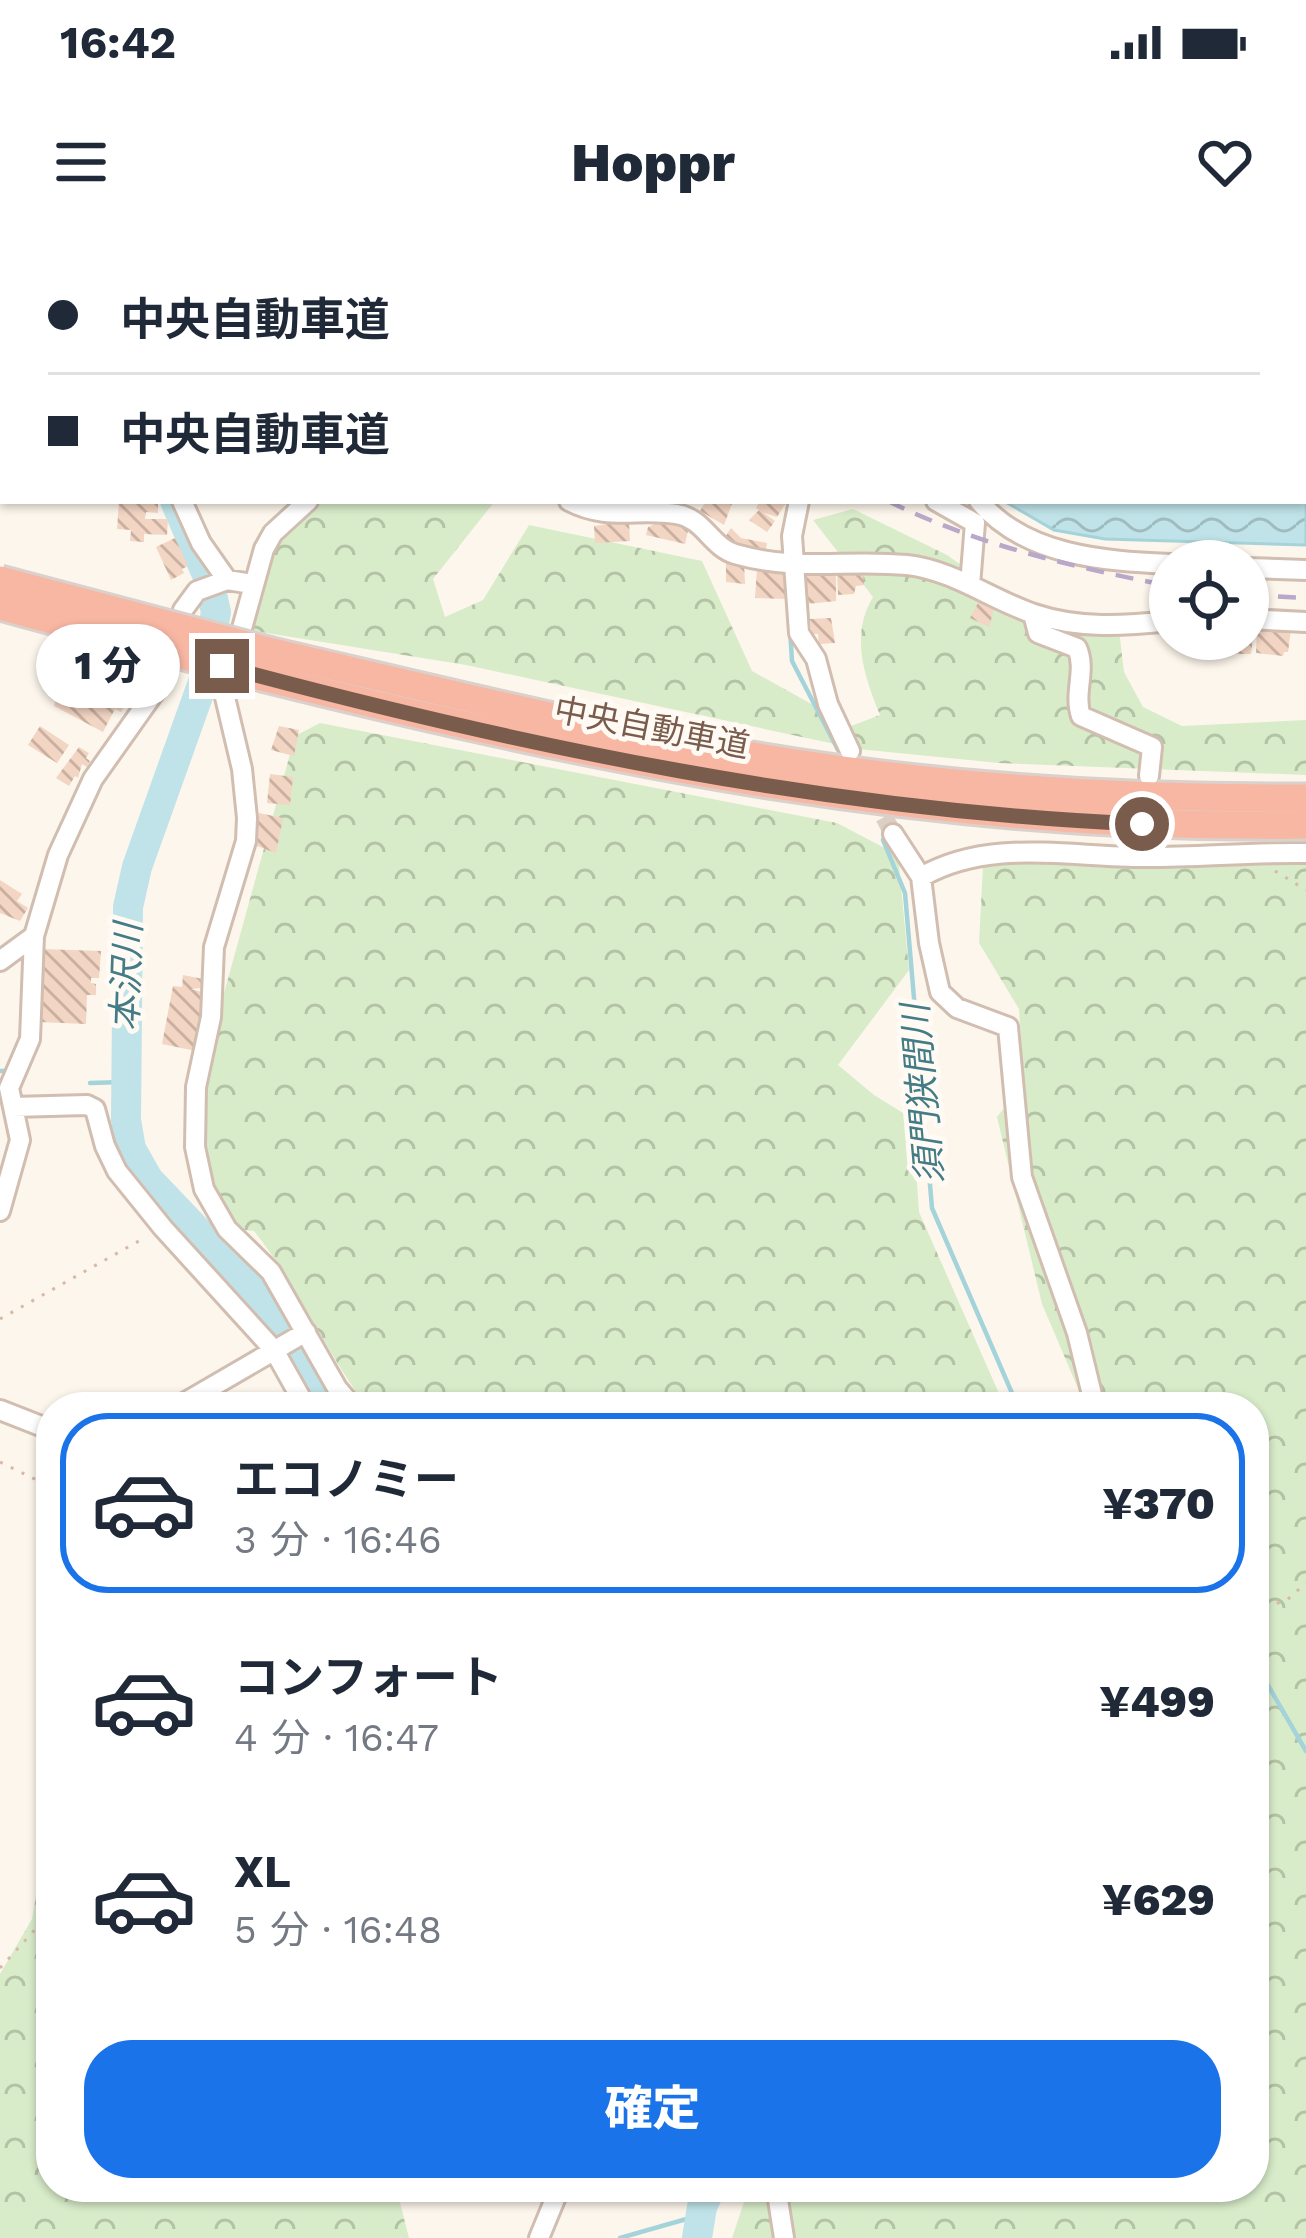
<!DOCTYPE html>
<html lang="ja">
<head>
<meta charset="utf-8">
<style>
	:root { --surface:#fff; --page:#f6f6f7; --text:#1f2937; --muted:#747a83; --line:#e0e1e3; --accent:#1a73e8 }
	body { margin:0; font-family:"Work Sans","Noto Sans JP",sans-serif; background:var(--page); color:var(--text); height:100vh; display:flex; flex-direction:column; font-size:45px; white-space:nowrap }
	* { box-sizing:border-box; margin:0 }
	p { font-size:39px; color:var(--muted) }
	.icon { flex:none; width:66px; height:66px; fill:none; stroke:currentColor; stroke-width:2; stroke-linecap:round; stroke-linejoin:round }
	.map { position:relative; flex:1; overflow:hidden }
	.sheet { position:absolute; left:36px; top:1152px; width:1233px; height:810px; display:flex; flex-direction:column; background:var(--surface); border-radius:48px; box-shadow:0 3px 9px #0004 }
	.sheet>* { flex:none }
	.guide { position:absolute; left:0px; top:0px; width:1308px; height:264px; box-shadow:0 3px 9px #0004; display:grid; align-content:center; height:264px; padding:0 48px; background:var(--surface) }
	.tools { position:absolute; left:1149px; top:300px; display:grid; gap:24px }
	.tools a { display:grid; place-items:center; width:120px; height:120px; border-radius:50%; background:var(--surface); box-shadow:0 3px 9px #0004; font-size:60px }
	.end { position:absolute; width:54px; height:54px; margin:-27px; border:15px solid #7a5c4d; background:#fff; box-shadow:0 0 0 6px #fff }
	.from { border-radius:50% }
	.bubble { position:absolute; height:84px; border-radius:42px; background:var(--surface); box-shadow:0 3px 9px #0004; font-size:39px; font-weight:800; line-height:84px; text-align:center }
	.guide b { display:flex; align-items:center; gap:42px; height:114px; font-size:45px }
	.guide b+b { border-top:3px solid var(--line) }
	.guide i { width:30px; height:30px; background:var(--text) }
	ul { padding:21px 0 0; list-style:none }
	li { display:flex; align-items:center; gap:36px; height:180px; margin:0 24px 18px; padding:0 24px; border:6px solid transparent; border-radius:48px }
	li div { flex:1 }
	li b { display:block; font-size:45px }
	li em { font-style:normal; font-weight:800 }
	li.selected { border-color:var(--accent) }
	li>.icon { width:108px; height:108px; stroke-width:1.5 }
	.action { display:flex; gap:24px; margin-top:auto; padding:24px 48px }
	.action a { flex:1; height:138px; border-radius:48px; background:var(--accent); color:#fff; font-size:48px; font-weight:800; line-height:138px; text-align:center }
	.status { display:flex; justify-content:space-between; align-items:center; height:84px; padding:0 60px; background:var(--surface); direction:ltr }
	.status svg { height:33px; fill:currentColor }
	header { display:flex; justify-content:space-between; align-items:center; height:156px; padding:0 48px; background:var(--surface); font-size:54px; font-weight:800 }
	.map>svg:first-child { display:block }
</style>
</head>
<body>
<div class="status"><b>16:42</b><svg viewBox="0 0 49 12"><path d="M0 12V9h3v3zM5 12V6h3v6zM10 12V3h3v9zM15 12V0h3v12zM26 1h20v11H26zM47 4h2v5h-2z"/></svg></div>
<header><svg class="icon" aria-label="menu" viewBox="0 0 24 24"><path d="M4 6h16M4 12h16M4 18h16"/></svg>Hoppr<svg class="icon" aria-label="heart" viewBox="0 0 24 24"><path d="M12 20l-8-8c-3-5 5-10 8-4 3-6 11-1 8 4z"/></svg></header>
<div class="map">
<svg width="1306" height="1998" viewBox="0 0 1306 1998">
	<defs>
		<pattern id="forest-crowns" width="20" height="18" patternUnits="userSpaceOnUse" patternTransform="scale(3)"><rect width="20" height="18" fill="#d8ecc9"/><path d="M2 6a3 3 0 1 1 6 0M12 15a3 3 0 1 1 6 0" fill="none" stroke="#b4c2a5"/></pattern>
		<pattern id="water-waves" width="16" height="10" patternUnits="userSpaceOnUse" patternTransform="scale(3)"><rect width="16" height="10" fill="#bfe3e8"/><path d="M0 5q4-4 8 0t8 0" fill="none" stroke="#a0bbbe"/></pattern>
		<pattern id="building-back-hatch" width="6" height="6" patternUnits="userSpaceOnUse" patternTransform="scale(3)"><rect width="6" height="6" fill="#f3d5c3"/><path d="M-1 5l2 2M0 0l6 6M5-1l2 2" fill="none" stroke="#cab0a1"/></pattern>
	</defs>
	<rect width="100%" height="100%" fill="#fdf6ec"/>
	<path fill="url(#forest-crowns)" d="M321,261H495L433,339L445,377L483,360L529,285L702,321L752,431L851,486L880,475C864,436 850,395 873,357L813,280L853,269L947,315L1009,359L1118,382L1124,432L1143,467L1182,486L1306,480V535L999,523L858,509L466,425L248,390L277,295Z
		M320,483L837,583L898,615L909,730L838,825L874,855L908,876L914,900L919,972L1005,1167H367C325,1111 298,1046 254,991L224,988L200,948L197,851L295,496Z
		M1306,613V1998H732L749,1947H1254V1167H1086L1042,1064L997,877L1024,843L1019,769L979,703L983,626L1028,614Z
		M51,1566V1947H396L409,1998H0V1734L32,1679Z"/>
	<path fill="url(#water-waves)" stroke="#a5d3da" stroke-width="3" d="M1306,211V305L1105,299L1054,290L1004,261H1305Z"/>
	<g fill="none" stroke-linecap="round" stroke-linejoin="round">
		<path stroke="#a5d3da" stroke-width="4.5" d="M790,389L792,421L838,510
			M883,600L905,653L932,968L1018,1167
			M0,831H6
			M90,843L124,842
			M1254,1421L1306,1511
			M620,1998L690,1978L702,1967"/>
		<path stroke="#bfe3e8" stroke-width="30" d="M175,261L208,337L216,372L203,442L137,627L128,667L126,880L131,909L148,939L269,1066L285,1089L325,1167
			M697,1998L702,1967L711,1947"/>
	</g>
	<path fill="url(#building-back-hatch)" d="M119,261H158V273L146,272L145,279H168L167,295L144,294V302L130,301L131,290L117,289Z
		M706,261H733L724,285L700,271Z
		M760,261H787L777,277L764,273L775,281L767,292L749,280L759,270L756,268Z
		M663,280L689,286L685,304L646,295L648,287Z
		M629,281L630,301L595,303L594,286Z
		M731,288L741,298L767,303L765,313L736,306L724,299Z
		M175,298L188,326L182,329L184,333L171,340L156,307Z
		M726,320L744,322L745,344L726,342Z
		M757,328L785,329L784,350H789L788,359L755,358Z
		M863,331L864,345L856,346L854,354L838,355L837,333Z
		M836,335V361L806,364L805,336Z
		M979,361L994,369L989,387L970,378Z
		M831,378L835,403L819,404L818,394H812L810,379Z
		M1257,387L1291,389L1288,412H1284L1283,416L1256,413Z
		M1248,390H1254L1251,414H1231L1232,404H1218V399H1248Z
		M59,439L66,443L68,439L104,458L102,463L110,467L114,459L125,464L121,472L115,469L103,492L54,466L56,456L51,453Z
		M40,486L69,505L57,523L28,505Z
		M279,486L299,490L294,516L271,510Z
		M79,507L89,513L86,518L90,521L87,527L82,524L78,538L75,536L69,546L56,538Z
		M270,534L293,537L290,565L267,563Z
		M259,573L283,578L276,613L254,605Z
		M0,640L22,654L17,661L28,668L20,681L0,673Z
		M40,709L101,711L99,738H91V743L96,744V755H87L86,784L39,782Z
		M183,735L203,739L201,748L191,749L202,752L203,771L196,811L162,804L173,746L182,747Z"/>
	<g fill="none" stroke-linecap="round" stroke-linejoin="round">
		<path stroke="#dcd0c4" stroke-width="18" stroke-dasharray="18 9" stroke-linecap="butt" d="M872,553L893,594"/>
		<defs>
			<path id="minor" d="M272,0L274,3
				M347,0L354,3
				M587,0L590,3
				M747,0L751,3
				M923,0L926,3
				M194,3V0
				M463,3L465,0
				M1035,3L1039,0
				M1305,94H1306
				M1305,200H1306
				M182,261L201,303L227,340
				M308,261L273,293L264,309L224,453L242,529L247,578L246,601L214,707L211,777L196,847L195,907L204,949L227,989L271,1032L337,1148L353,1167
				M569,261C607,281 637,268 676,274C704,278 711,307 735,314C798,332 846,319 907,325C953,330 992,360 1034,374C1079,389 1124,386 1170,381
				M799,261L792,296L799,393L816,419L828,464L850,511
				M936,261L975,283L970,345
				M979,261C1025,316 1104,321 1170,324
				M1248,328L1306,330
				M1033,374L1038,393L1077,408C1087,430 1073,453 1081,476L1152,507L1149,536
				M1248,379L1306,382
				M893,594L921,637L929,703L940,752L957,768L1008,787L1022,937L1077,1093L1095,1167
				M921,637C991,597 1072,618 1148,617C1201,617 1253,612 1306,613
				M0,721L34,696
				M13,867L87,865L95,869L105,906L117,931L163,988L274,1110L306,1167
				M0,971L20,900L9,848L30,799L34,696L58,615L93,539L156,450L180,397L183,370L197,351L227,340L252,344
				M177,1167L306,1092
				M0,1170L51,1190
				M776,1947L784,1998
				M539,1998L560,1947"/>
			<path id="highway" d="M272,412C444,452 615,495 789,522C960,549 1133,559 1306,558
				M266,438C611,524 949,591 1306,585"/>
		</defs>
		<use href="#minor" stroke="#d1beb0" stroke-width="24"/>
		<use href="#highway" stroke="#dad1cd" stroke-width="33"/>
		<path stroke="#d9b8a5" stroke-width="3" stroke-dasharray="3 9" stroke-linecap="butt" d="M1275,631L1306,650
			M0,1079L146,997
			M0,1222L51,1247
			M1254,1371L1287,1360L1306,1343
			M0,1728L42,1682L51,1620"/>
		<use href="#minor" stroke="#fff" stroke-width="18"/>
		<use href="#highway" stroke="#f7b7a3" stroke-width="27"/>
		<path stroke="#b9a8c9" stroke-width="4.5" stroke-dasharray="18 12" stroke-linecap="butt" d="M394,0L400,3
			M888,261C977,305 1073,327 1170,346
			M1248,355L1306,358"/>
		<defs>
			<path id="highway-bridge" d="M0,340L272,412
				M0,366L266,438"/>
		</defs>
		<use href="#highway-bridge" stroke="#dad1cd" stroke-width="33" stroke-linecap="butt"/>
		<use href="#highway-bridge" stroke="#f7b7a3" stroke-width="27"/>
	</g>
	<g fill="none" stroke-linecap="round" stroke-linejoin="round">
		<path stroke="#7a5c4d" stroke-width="15" d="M222,426C523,507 830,571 1142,584"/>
	</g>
	<g text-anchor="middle" stroke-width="10" stroke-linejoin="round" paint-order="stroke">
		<g font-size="33" fill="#7a5c4d" stroke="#fffaf3">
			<text transform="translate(652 487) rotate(11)" y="12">中央自動車道</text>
		</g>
		<g font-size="36" font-style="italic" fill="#437c86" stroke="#fffaf3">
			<text transform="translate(126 737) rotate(-88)" y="13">本沢川</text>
			<text transform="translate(922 854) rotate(-95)" y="13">須門狭間川</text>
		</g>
	</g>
</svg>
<div class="tools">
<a><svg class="icon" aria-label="locate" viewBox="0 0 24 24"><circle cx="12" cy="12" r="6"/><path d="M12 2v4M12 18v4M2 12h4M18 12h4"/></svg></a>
</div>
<i class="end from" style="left:1142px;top:584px"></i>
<i class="end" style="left:222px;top:426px"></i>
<div class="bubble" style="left:36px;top:384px;width:144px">1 分</div>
<div class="guide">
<b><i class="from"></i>中央自動車道</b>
<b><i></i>中央自動車道</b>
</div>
<section class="sheet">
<ul>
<li class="selected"><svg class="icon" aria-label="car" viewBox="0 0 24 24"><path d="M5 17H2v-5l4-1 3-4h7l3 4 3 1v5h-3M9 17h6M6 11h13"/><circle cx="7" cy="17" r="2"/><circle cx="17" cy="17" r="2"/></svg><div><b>エコノミー</b><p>3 分 · 16:46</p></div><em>¥370</em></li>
<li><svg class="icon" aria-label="car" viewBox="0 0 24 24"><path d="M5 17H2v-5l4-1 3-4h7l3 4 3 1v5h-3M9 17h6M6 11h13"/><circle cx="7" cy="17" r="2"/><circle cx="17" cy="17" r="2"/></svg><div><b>コンフォート</b><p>4 分 · 16:47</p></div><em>¥499</em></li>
<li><svg class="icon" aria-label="car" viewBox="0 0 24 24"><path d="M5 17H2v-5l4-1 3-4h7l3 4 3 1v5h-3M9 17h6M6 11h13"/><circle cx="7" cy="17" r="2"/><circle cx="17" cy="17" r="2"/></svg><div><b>XL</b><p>5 分 · 16:48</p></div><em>¥629</em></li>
</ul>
<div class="action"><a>確定</a></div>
</section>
</div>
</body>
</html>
